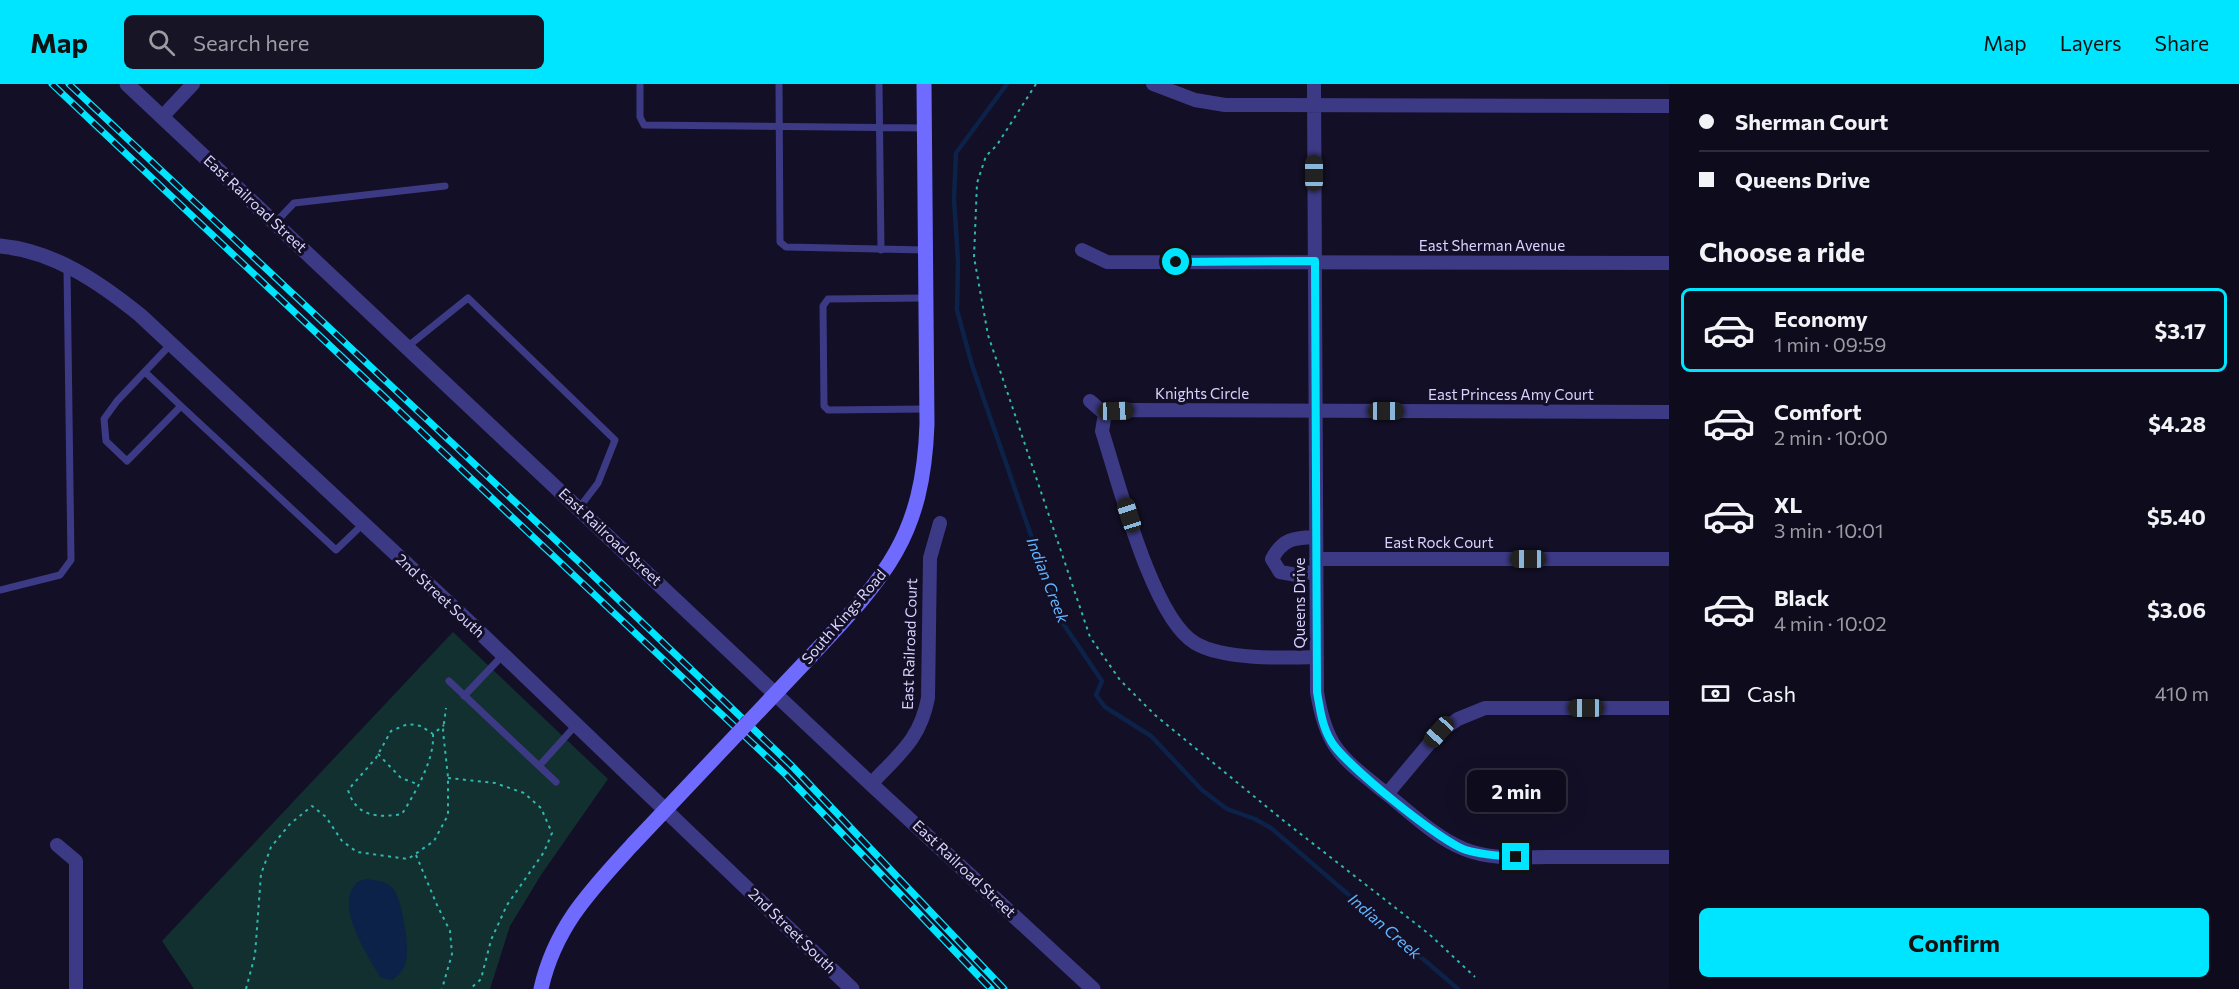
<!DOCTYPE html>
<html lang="en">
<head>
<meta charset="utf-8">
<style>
	:root { --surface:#0e0b1c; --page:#171425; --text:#f1f3f6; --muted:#9b9ba3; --line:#2e2b3b; --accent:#00e5ff }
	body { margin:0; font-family:Commissioner,sans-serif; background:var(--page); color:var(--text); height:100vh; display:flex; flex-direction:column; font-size:22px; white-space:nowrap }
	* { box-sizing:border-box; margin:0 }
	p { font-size:20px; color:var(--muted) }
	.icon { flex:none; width:33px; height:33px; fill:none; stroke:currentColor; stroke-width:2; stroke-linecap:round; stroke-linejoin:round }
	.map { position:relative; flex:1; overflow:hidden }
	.sheet { display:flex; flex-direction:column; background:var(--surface); width:570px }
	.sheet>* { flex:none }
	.top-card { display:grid; align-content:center; height:132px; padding:0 30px; background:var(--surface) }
	.end { position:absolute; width:27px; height:27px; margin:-14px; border:8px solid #00e5ff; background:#111; box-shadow:0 0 0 3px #111 }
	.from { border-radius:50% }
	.bubble { position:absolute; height:42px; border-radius:9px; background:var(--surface); box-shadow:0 6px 24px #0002,0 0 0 2px var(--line); font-size:20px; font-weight:700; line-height:42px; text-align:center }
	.car { position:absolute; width:18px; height:36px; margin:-18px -9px; border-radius:8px; box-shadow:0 0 4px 2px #0007; background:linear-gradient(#222 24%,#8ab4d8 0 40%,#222 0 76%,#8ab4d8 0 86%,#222 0) }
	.top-card b { display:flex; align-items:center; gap:21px; height:57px; font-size:22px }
	.top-card b+b { border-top:2px solid var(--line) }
	.top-card i { width:15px; height:15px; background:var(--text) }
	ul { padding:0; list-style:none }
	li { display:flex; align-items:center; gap:18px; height:84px; margin:0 12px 9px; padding:0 18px; border:3px solid transparent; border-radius:9px }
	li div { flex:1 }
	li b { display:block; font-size:22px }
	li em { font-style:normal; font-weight:700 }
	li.current { border-color:var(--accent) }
	li>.icon { width:54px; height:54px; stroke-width:1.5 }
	h2 { padding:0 30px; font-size:27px; line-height:72px }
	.pay { display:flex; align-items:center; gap:15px; height:66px; padding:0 30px; font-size:22px }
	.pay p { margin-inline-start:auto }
	.button { display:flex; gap:12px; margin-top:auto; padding:12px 30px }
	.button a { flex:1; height:69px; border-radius:9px; background:var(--accent); color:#111; font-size:24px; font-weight:700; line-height:69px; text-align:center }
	header { display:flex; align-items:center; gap:36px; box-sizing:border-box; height:84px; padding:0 30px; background:var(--accent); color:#111 }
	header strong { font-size:28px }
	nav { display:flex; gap:33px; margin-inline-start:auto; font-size:21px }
	.search { width:420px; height:54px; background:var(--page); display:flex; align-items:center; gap:15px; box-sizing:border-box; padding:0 21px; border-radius:9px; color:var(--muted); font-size:22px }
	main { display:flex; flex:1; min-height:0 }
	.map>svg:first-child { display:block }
</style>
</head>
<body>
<header>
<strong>Map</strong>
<div class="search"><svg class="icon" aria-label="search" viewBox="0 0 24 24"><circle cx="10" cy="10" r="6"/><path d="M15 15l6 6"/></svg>Search here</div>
<nav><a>Map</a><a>Layers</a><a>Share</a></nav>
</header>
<main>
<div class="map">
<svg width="1669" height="905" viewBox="0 0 1669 905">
	<rect width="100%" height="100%" fill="#130f26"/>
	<path fill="#12302f" d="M453,548L608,695L541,791L510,842L490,905H194L162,857Z"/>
	<path fill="#0c2248" d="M366,795C375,796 386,797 393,804C402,815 410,864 406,878C404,886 398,892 392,896L381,894C369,874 343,835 350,810C351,806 355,801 357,798Z"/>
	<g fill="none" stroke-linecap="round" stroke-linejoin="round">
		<path stroke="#0c2248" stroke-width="4.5" d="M1007,0L956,69L954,115L958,177L957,226L972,281L1060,535L1102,597L1096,611L1105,623L1151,652L1202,706L1227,725L1255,735L1271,744L1458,905"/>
		<path stroke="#2fb8b0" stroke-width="2" stroke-dasharray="3 4.5" stroke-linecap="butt" d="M1036,0L997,61L986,72L977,99L974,173L988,251L1090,553L1120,596L1155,631L1284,737L1429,850L1475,893
			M433,650C435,675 415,709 402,730C378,734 356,733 348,706L376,674L391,647L408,640L421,642L433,650L444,641
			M378,670L401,694L417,700
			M448,694L495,699L524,709L541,724L552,749L544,768L507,821L491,856L481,895L470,905
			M416,771L437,821L450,847L452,870L442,905
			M246,905L255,871L261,790L271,763L290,740L312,722L326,733L342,757L357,768L408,775L434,757L448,731V693L443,647L446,624"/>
		<path stroke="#3d3a85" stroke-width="7" d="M640,0V33L644,41L924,44
			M779,0L780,158L786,163L925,166
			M879,0L881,166
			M275,139L294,119L445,102
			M925,214L828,215L823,222L824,322L828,326L927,325
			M171,260L117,317L104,335L106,357L127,377L181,322L336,466L363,440
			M407,263L468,214L615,356L598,399L579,424
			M145,288L181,322
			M0,506L60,491L71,476L67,184
			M449,597L556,698
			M464,612L503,571
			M539,682L576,641"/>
		<path stroke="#3d3a85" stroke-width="14" d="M1153,0L1195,16L1225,21L1669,22
			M1314,0L1317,608C1326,664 1341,673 1383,707C1408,726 1434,753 1464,765C1490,776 1523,773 1550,773C1590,773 1629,773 1669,773
			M162,33L193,0
			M1082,166L1107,178L1669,179
			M1090,317L1105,330
			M1316,453C1294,454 1283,454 1272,475L1280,488L1297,491L1316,487
			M1316,475H1669
			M1317,573C1284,574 1223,576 1195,559C1152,534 1118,396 1102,347L1105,330L1116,327L1132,326L1669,328
			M871,700C899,670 920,656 928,614L930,474L940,439
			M1387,710L1439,648L1458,635L1485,624H1669
			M57,761L76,777V905"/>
		<path stroke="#3d3a85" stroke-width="15" d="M127,0L871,700L1093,905
			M0,162C54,167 99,198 140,231L471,540L852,905"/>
		<path stroke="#6f6bff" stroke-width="15" d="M811,572C885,493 923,454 927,340L924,0
			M541,905C555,842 592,805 633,760"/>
		<defs>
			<path id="rail" d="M52,0L785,690L991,905
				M69,0L578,477L791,681L1004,905"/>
		</defs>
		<use href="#rail" stroke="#00e5ff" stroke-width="7"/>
		<use href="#rail" stroke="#130f26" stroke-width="4.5" stroke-dasharray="14" stroke-linecap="butt"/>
		<path stroke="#6f6bff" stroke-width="15" d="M633,760L811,572"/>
	</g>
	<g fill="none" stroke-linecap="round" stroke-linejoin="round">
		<path stroke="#00e5ff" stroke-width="8" d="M1176,178L1315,177L1317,608C1320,625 1322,642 1331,657C1343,679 1441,758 1466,766C1483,771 1499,772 1516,773"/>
	</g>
	<g text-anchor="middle" stroke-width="6" stroke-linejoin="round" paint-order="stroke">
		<g font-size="15" fill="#d9d4ff" stroke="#130f26">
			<text transform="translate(255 120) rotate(43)" y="5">East Railroad Street</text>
			<text x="1492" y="167">East Sherman Avenue</text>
			<text x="1202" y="315">Knights Circle</text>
			<text x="1511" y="316">East Princess Amy Court</text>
			<text transform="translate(610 453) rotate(43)" y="5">East Railroad Street</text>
			<text x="1439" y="464">East Rock Court</text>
			<text transform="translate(440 512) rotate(43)" y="5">2nd Street South</text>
			<text transform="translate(1300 519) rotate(-90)" y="5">Queens Drive</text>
			<text transform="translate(844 533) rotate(-49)" y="5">South Kings Road</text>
			<text transform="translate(910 560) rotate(-88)" y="5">East Railroad Court</text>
			<text transform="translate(964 785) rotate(43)" y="5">East Railroad Street</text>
			<text transform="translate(792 847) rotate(44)" y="5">2nd Street South</text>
		</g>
		<g font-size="16" font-style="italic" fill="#62b6ff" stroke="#130f26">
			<text transform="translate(1048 496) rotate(69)" y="6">Indian Creek</text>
			<text transform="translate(1385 842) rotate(41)" y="6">Indian Creek</text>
		</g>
	</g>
</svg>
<i class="end from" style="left:1176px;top:178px"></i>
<i class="end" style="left:1516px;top:773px"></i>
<div class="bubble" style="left:1467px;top:686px;width:99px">2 min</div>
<i class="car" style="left:1314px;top:89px;rotate:0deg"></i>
<i class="car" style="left:1116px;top:327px;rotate:88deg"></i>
<i class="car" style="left:1386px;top:327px;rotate:90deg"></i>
<i class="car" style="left:1129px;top:431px;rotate:342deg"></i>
<i class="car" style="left:1528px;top:475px;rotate:270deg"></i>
<i class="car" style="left:1586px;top:624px;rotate:270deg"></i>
<i class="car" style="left:1439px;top:648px;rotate:222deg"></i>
</div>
<section class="sheet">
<div class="top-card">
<b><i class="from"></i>Sherman Court</b>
<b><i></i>Queens Drive</b>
</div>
<h2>Choose a ride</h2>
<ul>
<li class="current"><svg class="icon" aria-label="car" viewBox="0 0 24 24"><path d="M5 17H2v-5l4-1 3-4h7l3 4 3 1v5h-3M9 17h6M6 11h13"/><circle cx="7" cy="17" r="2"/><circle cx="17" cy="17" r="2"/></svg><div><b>Economy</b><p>1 min · 09:59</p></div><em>$3.17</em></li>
<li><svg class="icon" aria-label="car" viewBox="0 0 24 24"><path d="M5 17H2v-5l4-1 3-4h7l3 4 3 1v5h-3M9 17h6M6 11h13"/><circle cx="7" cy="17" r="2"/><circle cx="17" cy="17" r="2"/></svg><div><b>Comfort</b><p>2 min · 10:00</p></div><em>$4.28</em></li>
<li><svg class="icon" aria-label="car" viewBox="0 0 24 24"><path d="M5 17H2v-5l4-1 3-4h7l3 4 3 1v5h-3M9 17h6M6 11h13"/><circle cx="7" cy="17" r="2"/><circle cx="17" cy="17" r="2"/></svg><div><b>XL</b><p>3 min · 10:01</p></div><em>$5.40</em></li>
<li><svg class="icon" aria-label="car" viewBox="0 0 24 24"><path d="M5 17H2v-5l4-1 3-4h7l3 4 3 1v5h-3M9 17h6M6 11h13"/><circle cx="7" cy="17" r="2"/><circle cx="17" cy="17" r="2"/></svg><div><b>Black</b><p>4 min · 10:02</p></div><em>$3.06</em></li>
</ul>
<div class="pay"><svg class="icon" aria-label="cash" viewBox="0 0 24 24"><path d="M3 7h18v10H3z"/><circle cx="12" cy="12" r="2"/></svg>Cash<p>410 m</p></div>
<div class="button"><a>Confirm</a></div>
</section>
</main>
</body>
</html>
